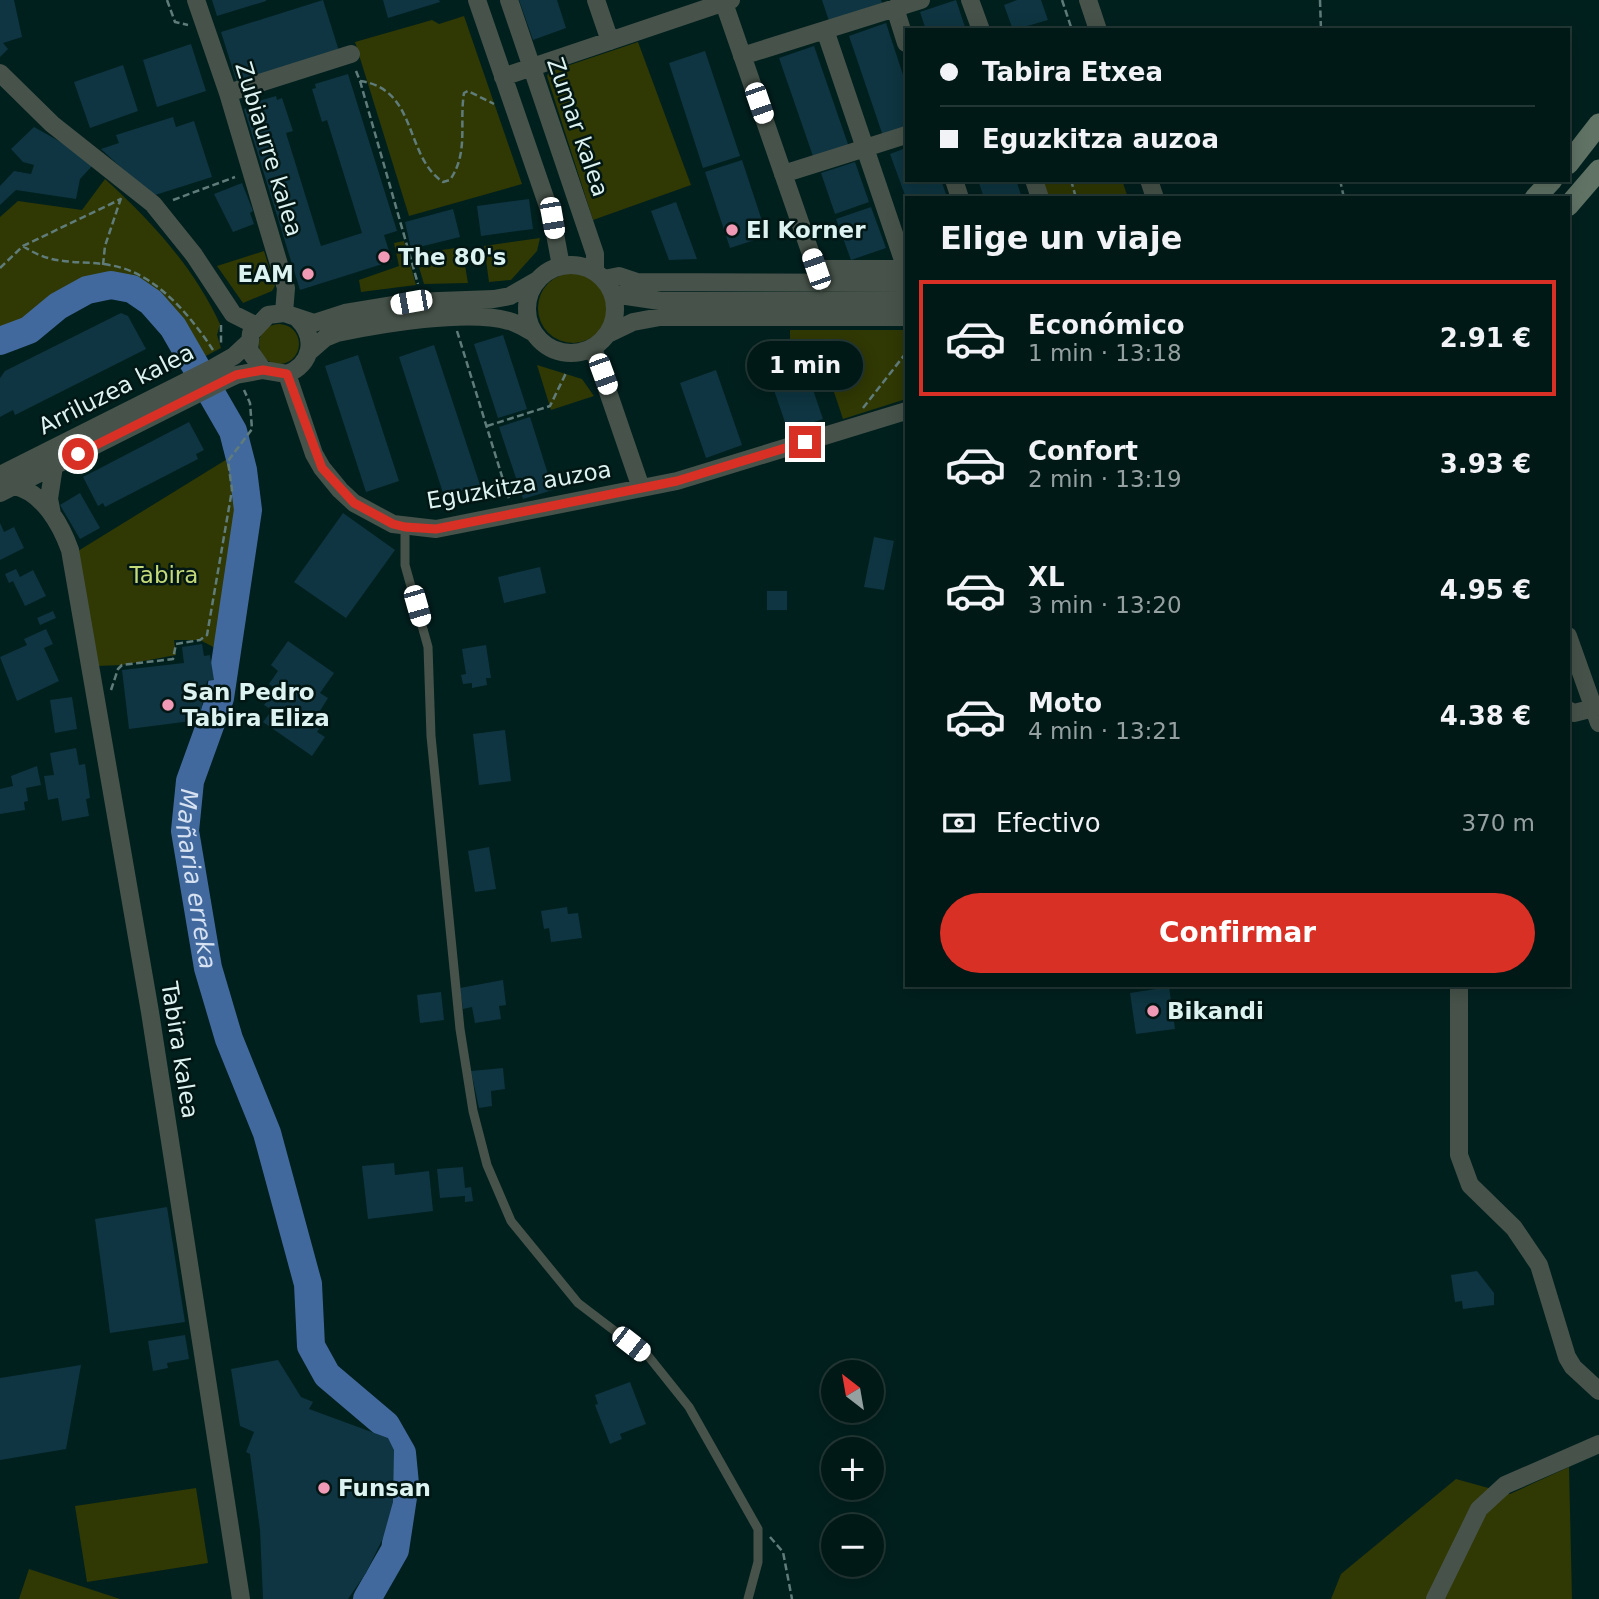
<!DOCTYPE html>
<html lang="es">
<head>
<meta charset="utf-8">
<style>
	:root { --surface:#001816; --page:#0e2523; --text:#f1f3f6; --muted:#95a0a1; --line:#223735; --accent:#d93025 }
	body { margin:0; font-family:"DejaVu Sans",sans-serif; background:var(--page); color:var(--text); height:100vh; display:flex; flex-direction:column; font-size:26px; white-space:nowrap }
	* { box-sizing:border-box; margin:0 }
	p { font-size:23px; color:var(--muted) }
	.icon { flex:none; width:38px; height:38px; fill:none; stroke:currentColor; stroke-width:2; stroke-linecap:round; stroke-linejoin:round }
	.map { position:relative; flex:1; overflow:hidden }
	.drawer { position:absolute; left:905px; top:196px; width:665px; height:791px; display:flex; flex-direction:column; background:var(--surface); border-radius:0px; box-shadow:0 4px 18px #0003,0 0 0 2px var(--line) }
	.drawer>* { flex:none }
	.banner { position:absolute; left:905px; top:28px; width:665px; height:154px; border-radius:0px; box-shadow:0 4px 18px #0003,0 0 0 2px var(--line); display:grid; align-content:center; height:154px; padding:0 35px; background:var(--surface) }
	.needle { width:46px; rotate:329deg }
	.buttons { position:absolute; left:821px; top:1360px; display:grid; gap:14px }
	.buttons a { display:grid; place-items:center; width:63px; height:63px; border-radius:50%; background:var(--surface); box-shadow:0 4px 18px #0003,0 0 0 2px var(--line); font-size:35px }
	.end { position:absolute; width:32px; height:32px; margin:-16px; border:9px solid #d93025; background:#fff; box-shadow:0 0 0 4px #fff }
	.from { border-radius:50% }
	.bubble { position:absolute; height:49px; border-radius:24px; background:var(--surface); box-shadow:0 4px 18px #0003,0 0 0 2px var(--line); font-size:23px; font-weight:700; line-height:49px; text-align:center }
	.car { position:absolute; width:21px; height:42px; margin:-21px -10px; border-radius:9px; box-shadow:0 0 5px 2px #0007; background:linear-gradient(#fff 24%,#345 0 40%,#fff 0 76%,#345 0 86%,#fff 0) }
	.banner b { display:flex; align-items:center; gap:24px; height:66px; font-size:26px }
	.banner b+b { border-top:2px solid var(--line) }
	.banner i { width:18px; height:18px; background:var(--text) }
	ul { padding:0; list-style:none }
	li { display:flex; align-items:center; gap:21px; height:116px; margin:0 14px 10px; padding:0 21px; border:4px solid transparent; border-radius:0px }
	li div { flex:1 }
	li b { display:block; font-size:26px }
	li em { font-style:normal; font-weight:700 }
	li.active { border-color:var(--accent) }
	li>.icon { width:63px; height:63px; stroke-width:1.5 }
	h2 { padding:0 35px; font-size:32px; line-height:84px }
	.pay { display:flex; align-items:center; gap:18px; height:77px; padding:0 35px; font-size:26px }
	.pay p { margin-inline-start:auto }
	.primary-button { display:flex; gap:14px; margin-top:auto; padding:14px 35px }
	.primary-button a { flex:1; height:80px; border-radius:42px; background:var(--accent); color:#fff; font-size:28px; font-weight:700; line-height:80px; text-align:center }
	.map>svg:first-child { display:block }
</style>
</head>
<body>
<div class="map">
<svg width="1599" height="1599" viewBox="0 0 1599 1599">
	<rect width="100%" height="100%" fill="#00201e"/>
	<path fill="#303804" d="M464,16L522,184L409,216L355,42L432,20L439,24Z
		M638,42L691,185L593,220L547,76L549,72Z
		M105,179C151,221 193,266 220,324L217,335L221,348L202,358C164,284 127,254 50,302C34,312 20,328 0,332V217L18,201L82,210Z
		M1038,180H1122L1128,198H1044Z
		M540,238L537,251L511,280L489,282L484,246Z
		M404,241L416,285L361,292L359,280L399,266L394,243Z
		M462,247L468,283L424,284L415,254Z
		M264,251L275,286L272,291L243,303L217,266Z
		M538 308a35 35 0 1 1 70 0a35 35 0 1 1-70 0Z
		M259 344a20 20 0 1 1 40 0a20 20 0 1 1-40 0Z
		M790,330H906V399L843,419L818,344L790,345Z
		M537,365L582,379L594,396L551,410Z
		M237,453L247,506L217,649L200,640H174L176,655L122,665L97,666L78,551Z
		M1569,1467L1572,1599H1331L1341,1574L1456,1479L1510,1494Z
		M196,1488L208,1563L87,1582L75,1506Z
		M29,1569L120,1599H19Z"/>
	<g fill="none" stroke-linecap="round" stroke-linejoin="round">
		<path stroke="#42699d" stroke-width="28" id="s1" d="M0,341L29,330L58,306L87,290L111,285L132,289L151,302L173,327L233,431L243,470L248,510L220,698L190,781L185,831L208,968L229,1039L267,1133L308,1284L311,1346L327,1375L386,1425L402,1453L405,1484L395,1550L367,1599"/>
	</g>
	<path fill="#0e3541" d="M0,0H14L22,37L3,43L8,49L0,57Z
		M212,0H266V1L217,16Z
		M323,0L339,51L237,83L221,32Z
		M383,0H439L440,2L388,18Z
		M519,0H557L566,28L533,40Z
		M822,0H881L882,3L829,21Z
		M956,0L966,30H926L920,12Z
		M1017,0H1041L1048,20L1013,30L1004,5Z
		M886,23L906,84V131L884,139L849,36Z
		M191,44L206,91L157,107L143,60Z
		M814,46L850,150L815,162L779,58Z
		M705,51L740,156L703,168L669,63Z
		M123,65L138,111L90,128L74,82Z
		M348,74L397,231L384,235L392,261L300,290L244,109L257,105L255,102L276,96L277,100L282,98L293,131L286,133L321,246L362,233L327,120L322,122L312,89L316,88L315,84Z
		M173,117L176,127L194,121L212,177L152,196L101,149L119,143L116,135Z
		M34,127L75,150L92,166L80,179L76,199L16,190L0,205V186L14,171L31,174L34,165L23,162L11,149Z
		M906,148V180H941L947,197L906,198L890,154Z
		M742,160L767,236L730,248L705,172Z
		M855,162L869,202L835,214L821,173Z
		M978,180H1016L1022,198H984Z
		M242,183L253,211L250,213L254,224L233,232L214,194Z
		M529,199L533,229L481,236L477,206Z
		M676,202L697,259L669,260L651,211Z
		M871,207L886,248L851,260L836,219Z
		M453,209L460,237L411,249L405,222Z
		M121,313L128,316L146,349L15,415L13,410L0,417V378L5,371Z
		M503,335L527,409L498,418L474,344Z
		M434,345L480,485L444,496L399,357Z
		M798,346L823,419L788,431L763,358Z
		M358,355L399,481L366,492L325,366Z
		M716,370L742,445L706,458L680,383Z
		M530,417L553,490L523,499L499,427Z
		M189,422L204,450L196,454L198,459L105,507L103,503L98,506L83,477Z
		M80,493L100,528L80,539L60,505Z
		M343,513L395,550L346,618L294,582Z
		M0,523L4,532L14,527L24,548L0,560Z
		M874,537L894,541L884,590L864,587Z
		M540,567L546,593L504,603L498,577Z
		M16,569L20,577L33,570L46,596L25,606L13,581L9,583L5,574Z
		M767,591H787V610H767Z
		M53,611L56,618L40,625L37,618Z
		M46,629L53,644L44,648L59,681L17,701L0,657L27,645L24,639Z
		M288,641L334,673L320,693L328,698L320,711L328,716L317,732L325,737L312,756L263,722L272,710L264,705L276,689L269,684L278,671L271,665Z
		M202,644L204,656L210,655L214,680L207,681L199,720L129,729L122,670L184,663L182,647Z
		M486,645L491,678H486L487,685L472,688V683L463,684L461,675L466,674L462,649Z
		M72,697L77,729L55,733L50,700Z
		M505,730L511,781L479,785L473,734Z
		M76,748L79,765L85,764L90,798L86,799L89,816L62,821L58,798L48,800L44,776L54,775L50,753Z
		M37,766L41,785L26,788L28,801L24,802L25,810L0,814V789L13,786L11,776Z
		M489,847L496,889L475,892L468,851Z
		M567,907L568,914L578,913L582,938L551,942L549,928L544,929L541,911Z
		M503,980L506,1005L499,1006L501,1019L475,1023L472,1007L463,1009L460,988Z
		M1169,987L1175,1029L1136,1034L1130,993Z
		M441,992L444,1020L420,1023L417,995Z
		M503,1068L505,1089L491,1091L492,1106L479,1108L471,1071Z
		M394,1163L395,1175L429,1171L433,1211L368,1219L362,1166Z
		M463,1167L465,1188L471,1187L473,1201L465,1202V1196L440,1198L437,1169Z
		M167,1207L185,1322L110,1333L95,1219Z
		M1477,1271L1494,1293V1305L1463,1309L1462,1301L1455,1302L1451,1275Z
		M185,1335L189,1359L167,1363L168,1368L153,1371L148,1341Z
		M278,1360L301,1397L313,1402L309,1409L388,1438L394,1450L393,1502L383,1538L366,1573L348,1599H263L260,1530L250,1454L246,1452L254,1432L240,1426L231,1369Z
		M81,1365L66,1449L0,1460V1378Z
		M630,1382L646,1424L620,1434L622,1439L610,1444L595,1405L598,1404L595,1395Z"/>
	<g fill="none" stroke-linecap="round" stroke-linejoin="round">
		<path stroke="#607c7a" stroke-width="2.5" stroke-dasharray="7 3.5" stroke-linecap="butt" d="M167,0L175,22L188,25
			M1062,0L1072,30
			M1320,0L1321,30
			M356,71L360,81C418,89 404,156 443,182L450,180C469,152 459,124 464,93L468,91L494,104
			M360,81L418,284
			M1071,180L1076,198
			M1340,180L1344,198
			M173,200L235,177
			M23,246C58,270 86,257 122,268C160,279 192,318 213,350
			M103,265L105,246L121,198
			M0,268L23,246L121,199
			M221,325V343
			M457,331L509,499
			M863,408L906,353
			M487,426L550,406L567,371
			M111,690L118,669L122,665L173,659L176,644L200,640L207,635L232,490L228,461L252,429L250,403L244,390
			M770,1537L783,1552L792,1599"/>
		<path stroke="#47534a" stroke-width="9" d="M405,527V565L428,647L431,736L460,1029L473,1111L487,1165L511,1221L578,1303L649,1357L689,1407L758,1529V1562L748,1599"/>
		<path stroke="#47534a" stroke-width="18" d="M196,0L228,93L286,288L284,313
			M477,0L552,218L561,266
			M509,0L595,254V271
			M596,0L610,41
			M970,0L981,30
			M1088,0L1098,30
			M724,3L821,283
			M895,8L906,43
			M825,30L906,269
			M742,56L921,0
			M0,73L52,124L153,204L194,255L233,314L255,325
			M503,77L731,0
			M228,93L351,54
			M865,148L906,135
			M783,174L856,151
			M954,180L960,198
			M1034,180L1040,198
			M1149,180L1155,198
			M527 309a44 44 0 1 1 88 0a44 44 0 1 1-88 0Z
			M816,269H906
			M604,279L619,276L637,282L906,283
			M613,294L660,301H906
			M298,319C317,338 312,364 287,374L263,370L249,350L251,333L268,315L284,313L314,323L345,313L412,302L494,299L510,296L536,281
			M608,334L633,322L660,317H906
			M593,348L641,488
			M310,351L325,338L337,333C380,324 467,309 509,321C518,323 526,329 534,333
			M287,374L314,454L322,468L340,490L354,503L393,524L436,529L677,481L906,411
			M0,475L211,369L234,356L249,342
			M14,486C43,492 61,525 70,550L150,1012L241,1599
			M0,493L221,382L236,375L263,370
			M52,514L49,499L54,466
			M1568,636L1599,723
			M1568,710L1574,713L1594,708
			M1459,985V1155L1470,1185L1514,1228L1539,1265L1567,1357L1573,1367L1599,1391
			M1435,1599L1479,1509L1505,1485L1599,1444"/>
		<path stroke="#607365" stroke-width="21" d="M1568,164L1599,124
			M1535,198L1552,180
			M1568,206L1599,170"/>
	</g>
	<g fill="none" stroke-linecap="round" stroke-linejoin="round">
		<path stroke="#d93025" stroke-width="9" d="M78,454L236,375L263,370L287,374L322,468L354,503L393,524L405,527L436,529L677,481L805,442"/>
	</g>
	<g fill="#f09ab5" stroke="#021614" stroke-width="2.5">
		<circle cx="732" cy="230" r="7"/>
		<circle cx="384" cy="257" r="7"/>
		<circle cx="308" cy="274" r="7"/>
		<circle cx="168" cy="705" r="7"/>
		<circle cx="1153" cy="1011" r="7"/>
		<circle cx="324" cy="1488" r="7"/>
	</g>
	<g text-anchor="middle" stroke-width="5" stroke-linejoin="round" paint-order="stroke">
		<g font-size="23" fill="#ddf3f1" stroke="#021614">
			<text transform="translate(578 127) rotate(71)" y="8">Zumar kalea</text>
			<text transform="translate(269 149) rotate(73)" y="8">Zubiaurre kalea</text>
			<text transform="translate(116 389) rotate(-27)" y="8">Arriluzea kalea</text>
			<text transform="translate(519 485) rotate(-10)" y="8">Eguzkitza auzoa</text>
			<text transform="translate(180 1050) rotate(81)" y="8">Tabira kalea</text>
		</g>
		<g font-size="23" font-weight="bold" fill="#ddf3f1" stroke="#021614" text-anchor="start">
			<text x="746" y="238">El Korner</text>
			<text x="398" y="265">The 80's</text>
			<text x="294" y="282" text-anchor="end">EAM</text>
			<text x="182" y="700">San Pedro<tspan x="182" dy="26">Tabira Eliza</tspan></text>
			<text x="1167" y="1019">Bikandi</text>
			<text x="338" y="1496">Funsan</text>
		</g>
		<g font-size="23" fill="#c4d978" stroke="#021614">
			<text x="164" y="583">Tabira</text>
		</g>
		<g font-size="24" font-style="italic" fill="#d6e1f1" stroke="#021614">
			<text dy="8" stroke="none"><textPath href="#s1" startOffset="782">Mañaria erreka</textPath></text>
		</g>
	</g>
</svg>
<div class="buttons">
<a><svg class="needle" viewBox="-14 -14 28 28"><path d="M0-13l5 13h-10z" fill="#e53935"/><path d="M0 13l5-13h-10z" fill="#95a0a1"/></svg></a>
<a>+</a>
<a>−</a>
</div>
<i class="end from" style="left:78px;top:454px"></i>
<i class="end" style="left:805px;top:442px"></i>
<div class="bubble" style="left:747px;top:341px;width:116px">1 min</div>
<i class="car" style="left:759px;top:103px;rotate:161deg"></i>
<i class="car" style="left:552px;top:218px;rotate:170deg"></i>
<i class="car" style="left:816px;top:269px;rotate:341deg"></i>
<i class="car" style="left:411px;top:302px;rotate:260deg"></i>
<i class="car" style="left:603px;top:374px;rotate:160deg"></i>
<i class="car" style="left:417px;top:606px;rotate:164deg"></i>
<i class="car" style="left:631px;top:1344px;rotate:128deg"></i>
<div class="banner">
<b><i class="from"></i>Tabira Etxea</b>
<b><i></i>Eguzkitza auzoa</b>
</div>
<section class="drawer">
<h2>Elige un viaje</h2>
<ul>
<li class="active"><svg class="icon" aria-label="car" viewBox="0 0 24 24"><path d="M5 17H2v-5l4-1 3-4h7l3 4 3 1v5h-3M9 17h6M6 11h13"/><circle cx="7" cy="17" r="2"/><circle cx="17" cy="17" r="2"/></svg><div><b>Económico</b><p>1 min · 13:18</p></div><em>2.91 €</em></li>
<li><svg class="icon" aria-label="car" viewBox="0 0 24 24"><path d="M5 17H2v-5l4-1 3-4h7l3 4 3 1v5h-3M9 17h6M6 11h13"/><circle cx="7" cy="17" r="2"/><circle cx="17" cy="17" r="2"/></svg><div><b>Confort</b><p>2 min · 13:19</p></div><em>3.93 €</em></li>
<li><svg class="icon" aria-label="car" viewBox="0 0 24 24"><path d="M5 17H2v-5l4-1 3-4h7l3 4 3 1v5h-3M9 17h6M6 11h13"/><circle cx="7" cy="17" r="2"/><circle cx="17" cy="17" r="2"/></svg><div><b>XL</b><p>3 min · 13:20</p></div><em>4.95 €</em></li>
<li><svg class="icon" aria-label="car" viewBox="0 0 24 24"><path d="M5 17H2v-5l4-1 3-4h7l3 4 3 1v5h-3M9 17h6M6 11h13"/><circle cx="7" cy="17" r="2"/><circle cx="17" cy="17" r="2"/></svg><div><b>Moto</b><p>4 min · 13:21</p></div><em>4.38 €</em></li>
</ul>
<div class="pay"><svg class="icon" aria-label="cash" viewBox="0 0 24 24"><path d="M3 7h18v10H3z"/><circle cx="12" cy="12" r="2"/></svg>Efectivo<p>370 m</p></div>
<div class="primary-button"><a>Confirmar</a></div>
</section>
</div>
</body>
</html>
